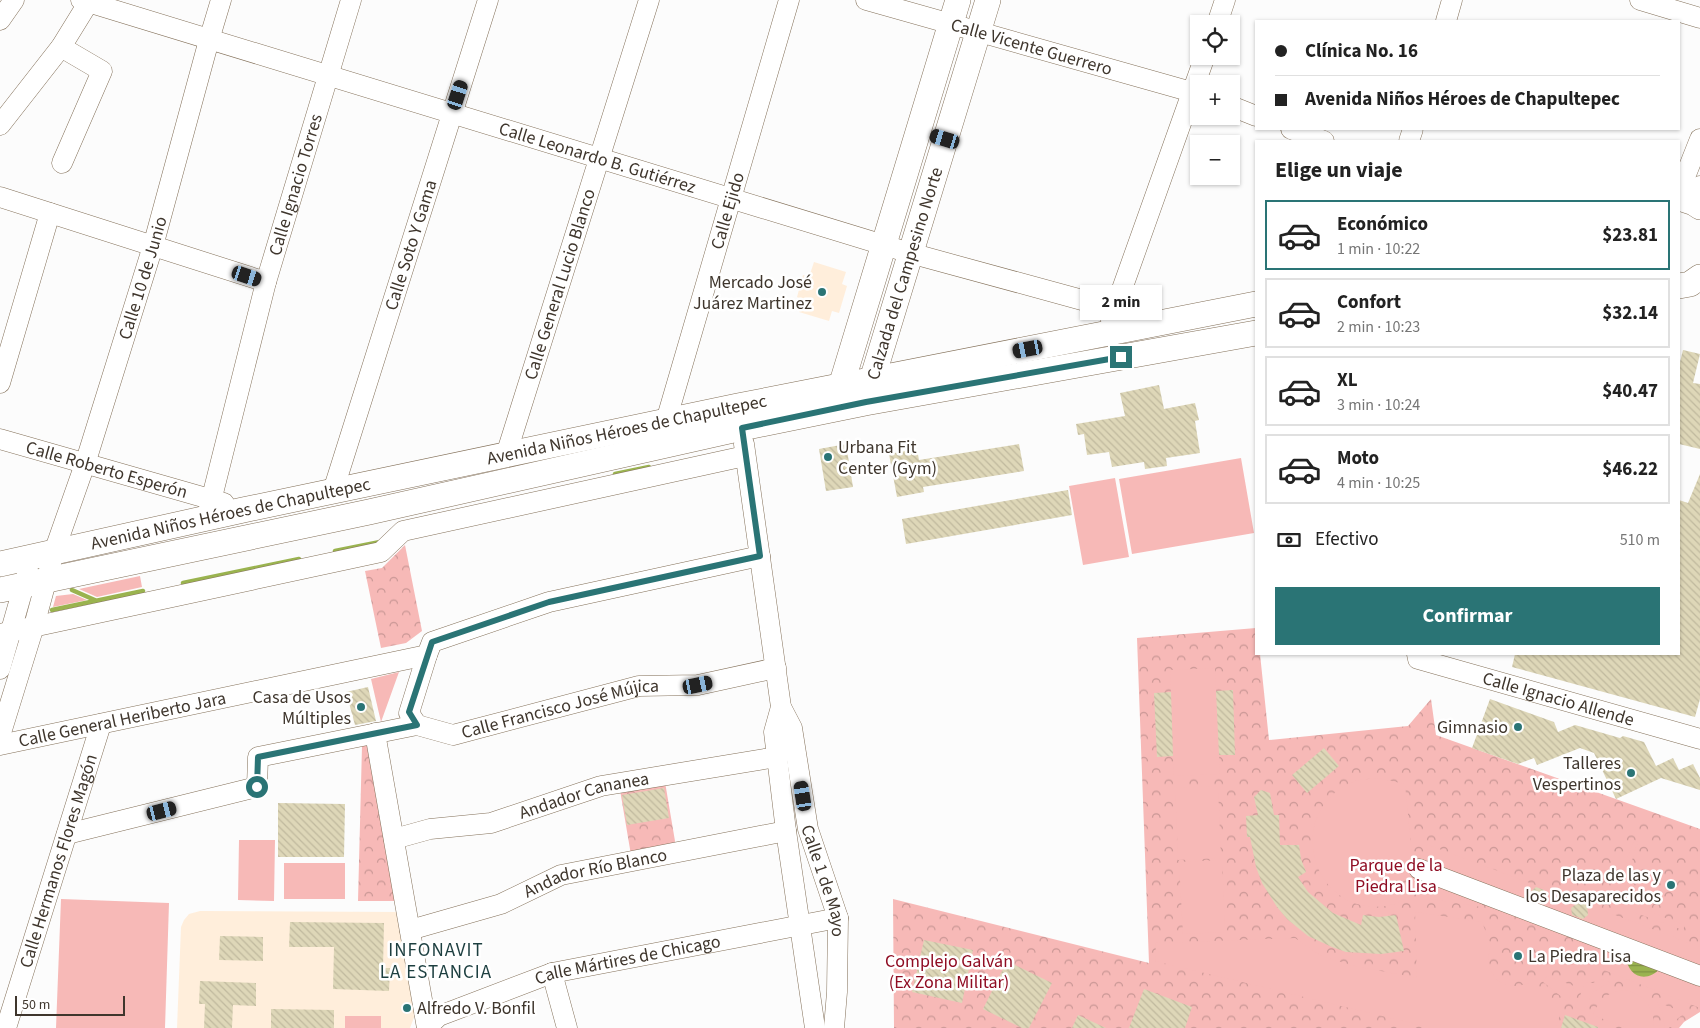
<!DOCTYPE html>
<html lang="es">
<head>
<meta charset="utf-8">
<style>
	:root { --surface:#fff; --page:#f2f2f2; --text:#222; --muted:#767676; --line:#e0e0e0; --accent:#2a7475 }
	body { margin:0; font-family:"Source Sans 3",sans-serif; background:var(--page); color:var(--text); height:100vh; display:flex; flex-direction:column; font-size:19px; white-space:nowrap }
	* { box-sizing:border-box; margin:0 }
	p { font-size:16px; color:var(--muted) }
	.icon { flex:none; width:28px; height:28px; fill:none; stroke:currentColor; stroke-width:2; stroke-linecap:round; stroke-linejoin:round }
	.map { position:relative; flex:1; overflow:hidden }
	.sheet { position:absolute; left:1255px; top:140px; width:425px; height:515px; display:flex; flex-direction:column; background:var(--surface); border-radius:0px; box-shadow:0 1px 4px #0004 }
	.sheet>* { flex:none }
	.guide { position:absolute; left:1255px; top:20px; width:425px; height:110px; border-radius:0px; box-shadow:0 1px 4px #0004; display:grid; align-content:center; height:110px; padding:0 20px; background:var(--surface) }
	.tools { position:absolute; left:1190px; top:15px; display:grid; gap:10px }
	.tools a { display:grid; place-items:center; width:50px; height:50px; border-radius:0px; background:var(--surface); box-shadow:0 1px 4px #0004; font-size:25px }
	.scale { position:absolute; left:15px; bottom:12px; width:110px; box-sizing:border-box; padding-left:5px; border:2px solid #3f362d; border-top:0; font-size:14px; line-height:18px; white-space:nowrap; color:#3f362d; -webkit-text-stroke:4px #fff; paint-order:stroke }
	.end { position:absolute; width:22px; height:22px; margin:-11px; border:6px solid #2a7475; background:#fff; box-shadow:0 0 0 2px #fff }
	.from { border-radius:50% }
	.bubble { position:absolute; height:35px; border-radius:0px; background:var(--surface); box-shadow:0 1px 4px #0004; font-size:16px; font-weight:700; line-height:35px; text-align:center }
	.car { position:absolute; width:15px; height:30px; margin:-15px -8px; border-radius:6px; box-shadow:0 0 4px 1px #0007; background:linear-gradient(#222 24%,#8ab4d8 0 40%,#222 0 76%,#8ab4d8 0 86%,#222 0) }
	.guide b { display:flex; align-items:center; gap:18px; height:48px; font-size:19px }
	.guide b+b { border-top:1px solid var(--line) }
	.guide i { width:12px; height:12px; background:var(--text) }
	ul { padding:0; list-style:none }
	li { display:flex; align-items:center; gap:15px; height:70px; margin:0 10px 8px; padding:0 10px; border:2px solid var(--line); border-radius:0px }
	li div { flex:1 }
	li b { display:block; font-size:19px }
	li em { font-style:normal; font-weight:700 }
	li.on { border-color:var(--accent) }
	li>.icon { width:45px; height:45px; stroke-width:1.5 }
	h2 { padding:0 20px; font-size:22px; line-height:60px }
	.pay { display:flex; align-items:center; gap:12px; height:55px; padding:0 20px; font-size:19px }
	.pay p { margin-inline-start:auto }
	.button { display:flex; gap:10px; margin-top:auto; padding:10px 20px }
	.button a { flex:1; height:58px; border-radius:0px; background:var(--accent); color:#fff; font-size:20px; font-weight:700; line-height:58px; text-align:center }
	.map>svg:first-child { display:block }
</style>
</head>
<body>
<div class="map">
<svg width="1700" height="1028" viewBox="0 0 1700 1028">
	<defs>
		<pattern id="park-crowns" width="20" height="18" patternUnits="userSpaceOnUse" patternTransform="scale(1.25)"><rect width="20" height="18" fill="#f7b9b7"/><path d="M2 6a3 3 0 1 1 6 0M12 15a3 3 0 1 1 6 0" fill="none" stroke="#c99795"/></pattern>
		<pattern id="water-rules" width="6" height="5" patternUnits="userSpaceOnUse" patternTransform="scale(1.25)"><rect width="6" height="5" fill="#9ab34f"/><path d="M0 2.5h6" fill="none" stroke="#7f9242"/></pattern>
		<pattern id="building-back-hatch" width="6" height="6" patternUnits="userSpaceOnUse" patternTransform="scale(1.25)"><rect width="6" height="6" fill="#ded7b8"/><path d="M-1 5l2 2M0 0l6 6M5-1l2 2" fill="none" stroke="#c0b99e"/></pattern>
	</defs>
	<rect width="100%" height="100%" fill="#fcfcfc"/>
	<path fill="#ffeedb" d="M814,262L846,272L842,284L847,286L839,313L832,311L829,321L799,312L803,300L797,297L803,275L809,277Z
		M200,911L401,912L418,1007L410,1028H177L181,927L184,920L189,914Z"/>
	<path fill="url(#park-crowns)" d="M405,545L422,631L406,643L381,648L365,571L382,568Z
		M1256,628V654H1260L1269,740L1408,726L1431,699L1436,735L1700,829V1012L1684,1022L1679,1028H894L893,899L1149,963L1137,638Z
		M372,745L399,901H358L362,746Z
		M665,782L676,847L631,855L620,790Z"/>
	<path fill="#f7b9b7" d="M1241,458L1254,533L1132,554L1119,479Z
		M1115,478L1129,557L1083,565L1069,486Z
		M140,576L142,587L97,597L79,589Z
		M73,594L87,600L53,607L56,596Z
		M1215,668L1220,774L1174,776L1170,670Z
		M399,672L381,722L371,679Z
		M1378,778L1405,784L1413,864L1403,880L1404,901C1398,903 1392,905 1386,906C1309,916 1283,809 1355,781C1362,779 1371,779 1378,778Z
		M1218,786L1221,858L1178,860L1175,788Z
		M239,840H275L274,901L238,900Z
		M1634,840L1638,842C1617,900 1633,906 1685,925L1683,930L1611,904Z
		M1426,844L1700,947V966L1430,865Z
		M1222,860L1225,932L1183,934L1179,862Z
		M284,863H345V899H284Z
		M1423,879L1484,899L1481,907L1418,897L1419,885Z
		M61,899L169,903L165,1028H56Z
		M1415,912L1482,922L1491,945C1482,973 1501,994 1529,983L1560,1014L1556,1028H1432L1155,961L1156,943L1295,938L1320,955L1350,965L1417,978Z
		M1597,943L1700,983V1008L1604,970L1601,960L1593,956Z
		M1547,976L1574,986L1568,1002L1543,982Z
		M1600,979L1610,982L1593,992L1583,1011L1575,1007L1586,982L1593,983Z
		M1625,990C1644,994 1656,1008 1653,1028H1626L1593,1015C1599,999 1608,992 1625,990Z
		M1657,1002L1685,1013L1677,1019L1669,1028H1665L1662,1011Z
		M345,1016H381V1028H345Z"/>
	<path fill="url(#water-rules)" d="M1626,955L1661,968C1646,984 1627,977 1626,955Z"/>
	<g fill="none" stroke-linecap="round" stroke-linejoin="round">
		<path stroke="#9ab34f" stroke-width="4.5" d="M615,474L649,467
			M335,551L380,542
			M183,583L299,559
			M72,590L97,601
			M52,610L143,591"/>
	</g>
	<path fill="url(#building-back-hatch)" d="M1683,350L1700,354L1693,383L1700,384V449L1679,444V366Z
		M1159,385L1164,409L1195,403L1199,420L1195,421L1200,453L1166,458L1167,466L1145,469L1144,462L1112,467L1109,452L1087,455L1084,434L1078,435L1076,424L1125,416L1120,393Z
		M846,444L853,487L826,491L819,449Z
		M1019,444L1024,471L923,487L924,492L897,497L889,454L917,449L919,460Z
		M1700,474V699L1695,717L1512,667L1515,654H1679V500L1688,503Z
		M1068,490L1072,515L906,544L902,519Z
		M368,687L376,721L355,725L346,692Z
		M1233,690L1235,755H1219L1216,691Z
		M1171,692L1173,756L1157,757L1154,693Z
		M1490,699L1554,722L1558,732L1575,725L1620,738L1623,736L1644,742L1656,766L1673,758L1679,770L1693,764L1700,778V790L1661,778L1616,799L1594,753L1580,748L1537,765L1534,758L1518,764L1472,748Z
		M1324,748L1339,766L1307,793L1292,775Z
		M664,788L669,818L627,825L622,795Z
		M1261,790L1270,793L1274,815H1279L1280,845H1299L1301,859L1306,872L1298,877L1308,892L1333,913L1361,925L1363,915L1379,917L1396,915L1404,951L1381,954L1346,952L1332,947L1308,936L1287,919L1277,907L1262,883L1256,867L1250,837H1247L1246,816L1258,815L1254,797Z
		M278,803L345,804L344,857H278Z
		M1536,887L1544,890L1546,899L1541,903L1530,898L1529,893Z
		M1579,902L1587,905L1588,915L1583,919L1572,915L1571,908Z
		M290,922L384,923L383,968H390L389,991L333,989L334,947H289Z
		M220,936L263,937V961L219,960Z
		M924,940L973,950L962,1003L912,992Z
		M1007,961L1052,983L1029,1028H1022L983,1009Z
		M200,981L256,983V1006L233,1005L232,1028H204L205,1004H199Z
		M1144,989L1192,1007L1185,1028H1129Z
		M271,1009L334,1010V1028H271Z
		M1078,1015L1106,1028H1072Z
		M1565,1015L1598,1027V1028H1561Z"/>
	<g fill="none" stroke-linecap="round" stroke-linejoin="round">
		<defs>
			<g id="minor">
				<path id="s1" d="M81,0L910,253L1115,309"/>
				<path id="s2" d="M866,0L1199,94"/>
				<path d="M1640,0L1700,18"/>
				<path d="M0,20L14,0"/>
				<path d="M1446,21L1452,0"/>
				<path d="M1217,24L1225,0"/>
				<path d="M61,47L102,71L62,163"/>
				<path d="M1231,106L1256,116"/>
				<path d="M0,125L61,47L90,0"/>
				<path d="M1291,129L1324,141"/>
				<path d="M1409,141L1413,129"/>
				<path d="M1679,192L1700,139"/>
				<path d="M0,197L266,282"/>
				<path d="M1694,203L1700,186"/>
				<path d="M1111,320L1205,56"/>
				<path d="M0,383L50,213"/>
				<path id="s3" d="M666,421L789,0"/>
				<path id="s4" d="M0,439L224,503"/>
				<path id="s5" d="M744,444L781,707L792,728L808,829L838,918L837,992L834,1028"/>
				<path id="s6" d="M506,455L649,0"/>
				<path id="s7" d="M333,491L488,0"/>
				<path id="s8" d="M207,517L266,282L351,0"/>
				<path d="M0,634L381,552L403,531L745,456"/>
				<path id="s9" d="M1417,654L1418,659L1700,739"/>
				<path d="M0,669L28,571"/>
				<path d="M781,707L774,732L786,831L815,1028"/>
				<path d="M417,725L409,713L427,655"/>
				<path d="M375,733L427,1028"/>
				<path id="s10" d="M0,736L34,626L54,552L85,464L153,246L209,40L221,0"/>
				<path id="s11" d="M0,745L427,655L432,642L549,602L760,556"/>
				<path id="s12" d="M67,834L257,787L258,757L417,725L453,735L639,686L698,685L776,668"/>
				<path id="s13" d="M394,839L430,829L491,823L601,786L777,757"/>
				<path d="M1419,869L1700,976"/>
				<path id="s14" d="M410,930L501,904L561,875L786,831"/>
				<path d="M552,973L567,1028"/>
				<path id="s15" d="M427,1027L439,1016L552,973L838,918"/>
				<path id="s16" d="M6,1028L101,724"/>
			</g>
			<g id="major">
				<path d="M1679,198L1694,203L1700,207"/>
				<path d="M1679,286L1690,284L1700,277"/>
				<path d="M841,386L958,0"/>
				<path id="s17" d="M868,393L988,0"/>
				<path id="s18" d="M0,564L243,510L738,406L1256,304"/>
				<path d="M0,590L369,512L742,428L865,403L1256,333"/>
			</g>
		</defs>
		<use href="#minor" stroke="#84715a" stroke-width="21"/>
		<use href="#major" stroke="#84715a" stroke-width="26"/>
		<use href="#minor" stroke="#fff" stroke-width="20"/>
		<use href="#major" stroke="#fff" stroke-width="25"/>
	</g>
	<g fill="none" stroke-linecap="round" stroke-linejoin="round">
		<path stroke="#2a7475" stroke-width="6" d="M257,787L258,757L417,725L409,712L432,642L549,602L760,556L742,428L866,402L1121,357"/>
	</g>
	<g fill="#2a7475" stroke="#fff" stroke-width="2">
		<circle cx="822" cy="292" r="5"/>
		<circle cx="828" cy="457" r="5"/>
		<circle cx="361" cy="707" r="5"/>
		<circle cx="1518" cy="727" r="5"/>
		<circle cx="1631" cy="773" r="5"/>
		<circle cx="1671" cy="885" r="5"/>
		<circle cx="1518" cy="956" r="5"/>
		<circle cx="407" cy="1008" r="5"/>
	</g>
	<g text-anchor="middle" stroke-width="5" stroke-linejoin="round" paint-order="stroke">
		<g font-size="18" fill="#3f362d" stroke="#fff">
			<text dy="6" stroke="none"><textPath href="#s2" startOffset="172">Calle Vicente Guerrero</textPath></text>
			<text dy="6" stroke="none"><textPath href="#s1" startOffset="540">Calle Leonardo B. Gutiérrez</textPath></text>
			<text dy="6" stroke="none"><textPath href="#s8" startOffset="344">Calle Ignacio Torres</textPath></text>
			<text dy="6" stroke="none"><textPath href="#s3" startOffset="219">Calle Ejido</textPath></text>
			<text dy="6" stroke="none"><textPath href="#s7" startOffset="258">Calle Soto Y Gama</textPath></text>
			<text dy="6" stroke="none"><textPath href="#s17" startOffset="125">Calzada del Campesino Norte</textPath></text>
			<text dy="6" stroke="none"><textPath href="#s10" startOffset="480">Calle 10 de Junio</textPath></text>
			<text dy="6" stroke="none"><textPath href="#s6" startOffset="179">Calle General Lucio Blanco</textPath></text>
			<text dy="6" stroke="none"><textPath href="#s18" startOffset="641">Avenida Niños Héroes de Chapultepec</textPath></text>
			<text dy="6" stroke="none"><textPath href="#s4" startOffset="111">Calle Roberto Esperón</textPath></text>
			<text dy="6" stroke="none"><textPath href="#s18" startOffset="236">Avenida Niños Héroes de Chapultepec</textPath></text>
			<text dy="6" stroke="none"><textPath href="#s9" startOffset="151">Calle Ignacio Allende</textPath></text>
			<text dy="6" stroke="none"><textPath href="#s12" startOffset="536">Calle Francisco José Mújica</textPath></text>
			<text dy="6" stroke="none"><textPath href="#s11" startOffset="125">Calle General Heriberto Jara</textPath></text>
			<text dy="6" stroke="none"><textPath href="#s13" startOffset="196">Andador Cananea</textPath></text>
			<text dy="6" stroke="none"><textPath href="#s16" startOffset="175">Calle Hermanos Flores Magón</textPath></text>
			<text dy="6" stroke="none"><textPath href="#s14" startOffset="195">Andador Río Blanco</textPath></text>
			<text dy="6" stroke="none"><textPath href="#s5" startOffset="446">Calle 1 de Mayo</textPath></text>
			<text dy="6" stroke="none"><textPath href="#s15" startOffset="214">Calle Mártires de Chicago</textPath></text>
		</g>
		<g font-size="18" fill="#3f362d" stroke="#fff" text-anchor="end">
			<text x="812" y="288">Mercado José<tspan x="812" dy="21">Juárez Martinez</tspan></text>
			<text x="838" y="453" text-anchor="start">Urbana Fit<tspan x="838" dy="21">Center (Gym)</tspan></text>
			<text x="351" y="703">Casa de Usos<tspan x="351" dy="21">Múltiples</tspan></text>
			<text x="1508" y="733">Gimnasio</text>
			<text x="1621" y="769">Talleres<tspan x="1621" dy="21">Vespertinos</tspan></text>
			<text x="1661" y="881">Plaza de las y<tspan x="1661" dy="21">los Desaparecidos</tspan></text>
			<text x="1528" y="962" text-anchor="start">La Piedra Lisa</text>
			<text x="417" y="1014" text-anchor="start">Alfredo V. Bonfil</text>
		</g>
		<g font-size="18" fill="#8f0d23" stroke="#fff">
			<text x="1396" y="871">Parque de la<tspan x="1396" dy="21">Piedra Lisa</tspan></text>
			<text x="949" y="967">Complejo Galván<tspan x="949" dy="21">(Ex Zona Militar)</tspan></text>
		</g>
		<g font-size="19" letter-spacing="1" fill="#1d3f40" stroke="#fff">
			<text x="436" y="956">INFONAVIT<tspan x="436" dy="22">LA ESTANCIA</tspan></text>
		</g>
	</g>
</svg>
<div class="tools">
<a><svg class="icon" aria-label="locate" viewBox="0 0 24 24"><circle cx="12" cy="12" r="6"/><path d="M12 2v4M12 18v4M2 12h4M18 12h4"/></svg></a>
<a>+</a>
<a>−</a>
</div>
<div class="scale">50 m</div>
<i class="end from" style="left:257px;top:787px"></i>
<i class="end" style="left:1121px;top:357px"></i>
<div class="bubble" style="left:1080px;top:285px;width:82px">2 min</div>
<i class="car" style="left:458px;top:95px;rotate:18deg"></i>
<i class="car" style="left:945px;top:139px;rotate:287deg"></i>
<i class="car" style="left:247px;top:276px;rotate:108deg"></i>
<i class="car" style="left:1028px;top:349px;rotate:259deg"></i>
<i class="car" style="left:698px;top:685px;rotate:78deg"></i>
<i class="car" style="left:803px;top:796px;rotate:351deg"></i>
<i class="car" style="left:162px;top:811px;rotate:76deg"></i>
<div class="guide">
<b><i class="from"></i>Clínica No. 16</b>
<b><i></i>Avenida Niños Héroes de Chapultepec</b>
</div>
<section class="sheet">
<h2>Elige un viaje</h2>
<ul>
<li class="on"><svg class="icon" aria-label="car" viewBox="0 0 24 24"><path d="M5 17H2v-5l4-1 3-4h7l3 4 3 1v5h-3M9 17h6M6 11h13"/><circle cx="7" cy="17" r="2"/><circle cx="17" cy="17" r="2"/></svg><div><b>Económico</b><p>1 min · 10:22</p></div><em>$23.81</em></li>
<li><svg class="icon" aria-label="car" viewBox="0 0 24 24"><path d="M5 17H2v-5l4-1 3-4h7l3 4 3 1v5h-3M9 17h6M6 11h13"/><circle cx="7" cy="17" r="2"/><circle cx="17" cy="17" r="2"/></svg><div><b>Confort</b><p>2 min · 10:23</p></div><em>$32.14</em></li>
<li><svg class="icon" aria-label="car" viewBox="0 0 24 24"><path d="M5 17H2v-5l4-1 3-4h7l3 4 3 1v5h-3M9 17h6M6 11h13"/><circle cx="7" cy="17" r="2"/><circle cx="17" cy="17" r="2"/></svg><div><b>XL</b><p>3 min · 10:24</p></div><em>$40.47</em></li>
<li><svg class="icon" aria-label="car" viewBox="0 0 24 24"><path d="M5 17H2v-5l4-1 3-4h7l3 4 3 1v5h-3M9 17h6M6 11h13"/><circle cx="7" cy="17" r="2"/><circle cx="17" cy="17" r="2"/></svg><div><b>Moto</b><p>4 min · 10:25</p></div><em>$46.22</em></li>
</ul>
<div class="pay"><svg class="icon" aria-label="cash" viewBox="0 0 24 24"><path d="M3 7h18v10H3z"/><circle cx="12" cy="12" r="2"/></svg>Efectivo<p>510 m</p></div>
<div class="button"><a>Confirmar</a></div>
</section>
</div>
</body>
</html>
